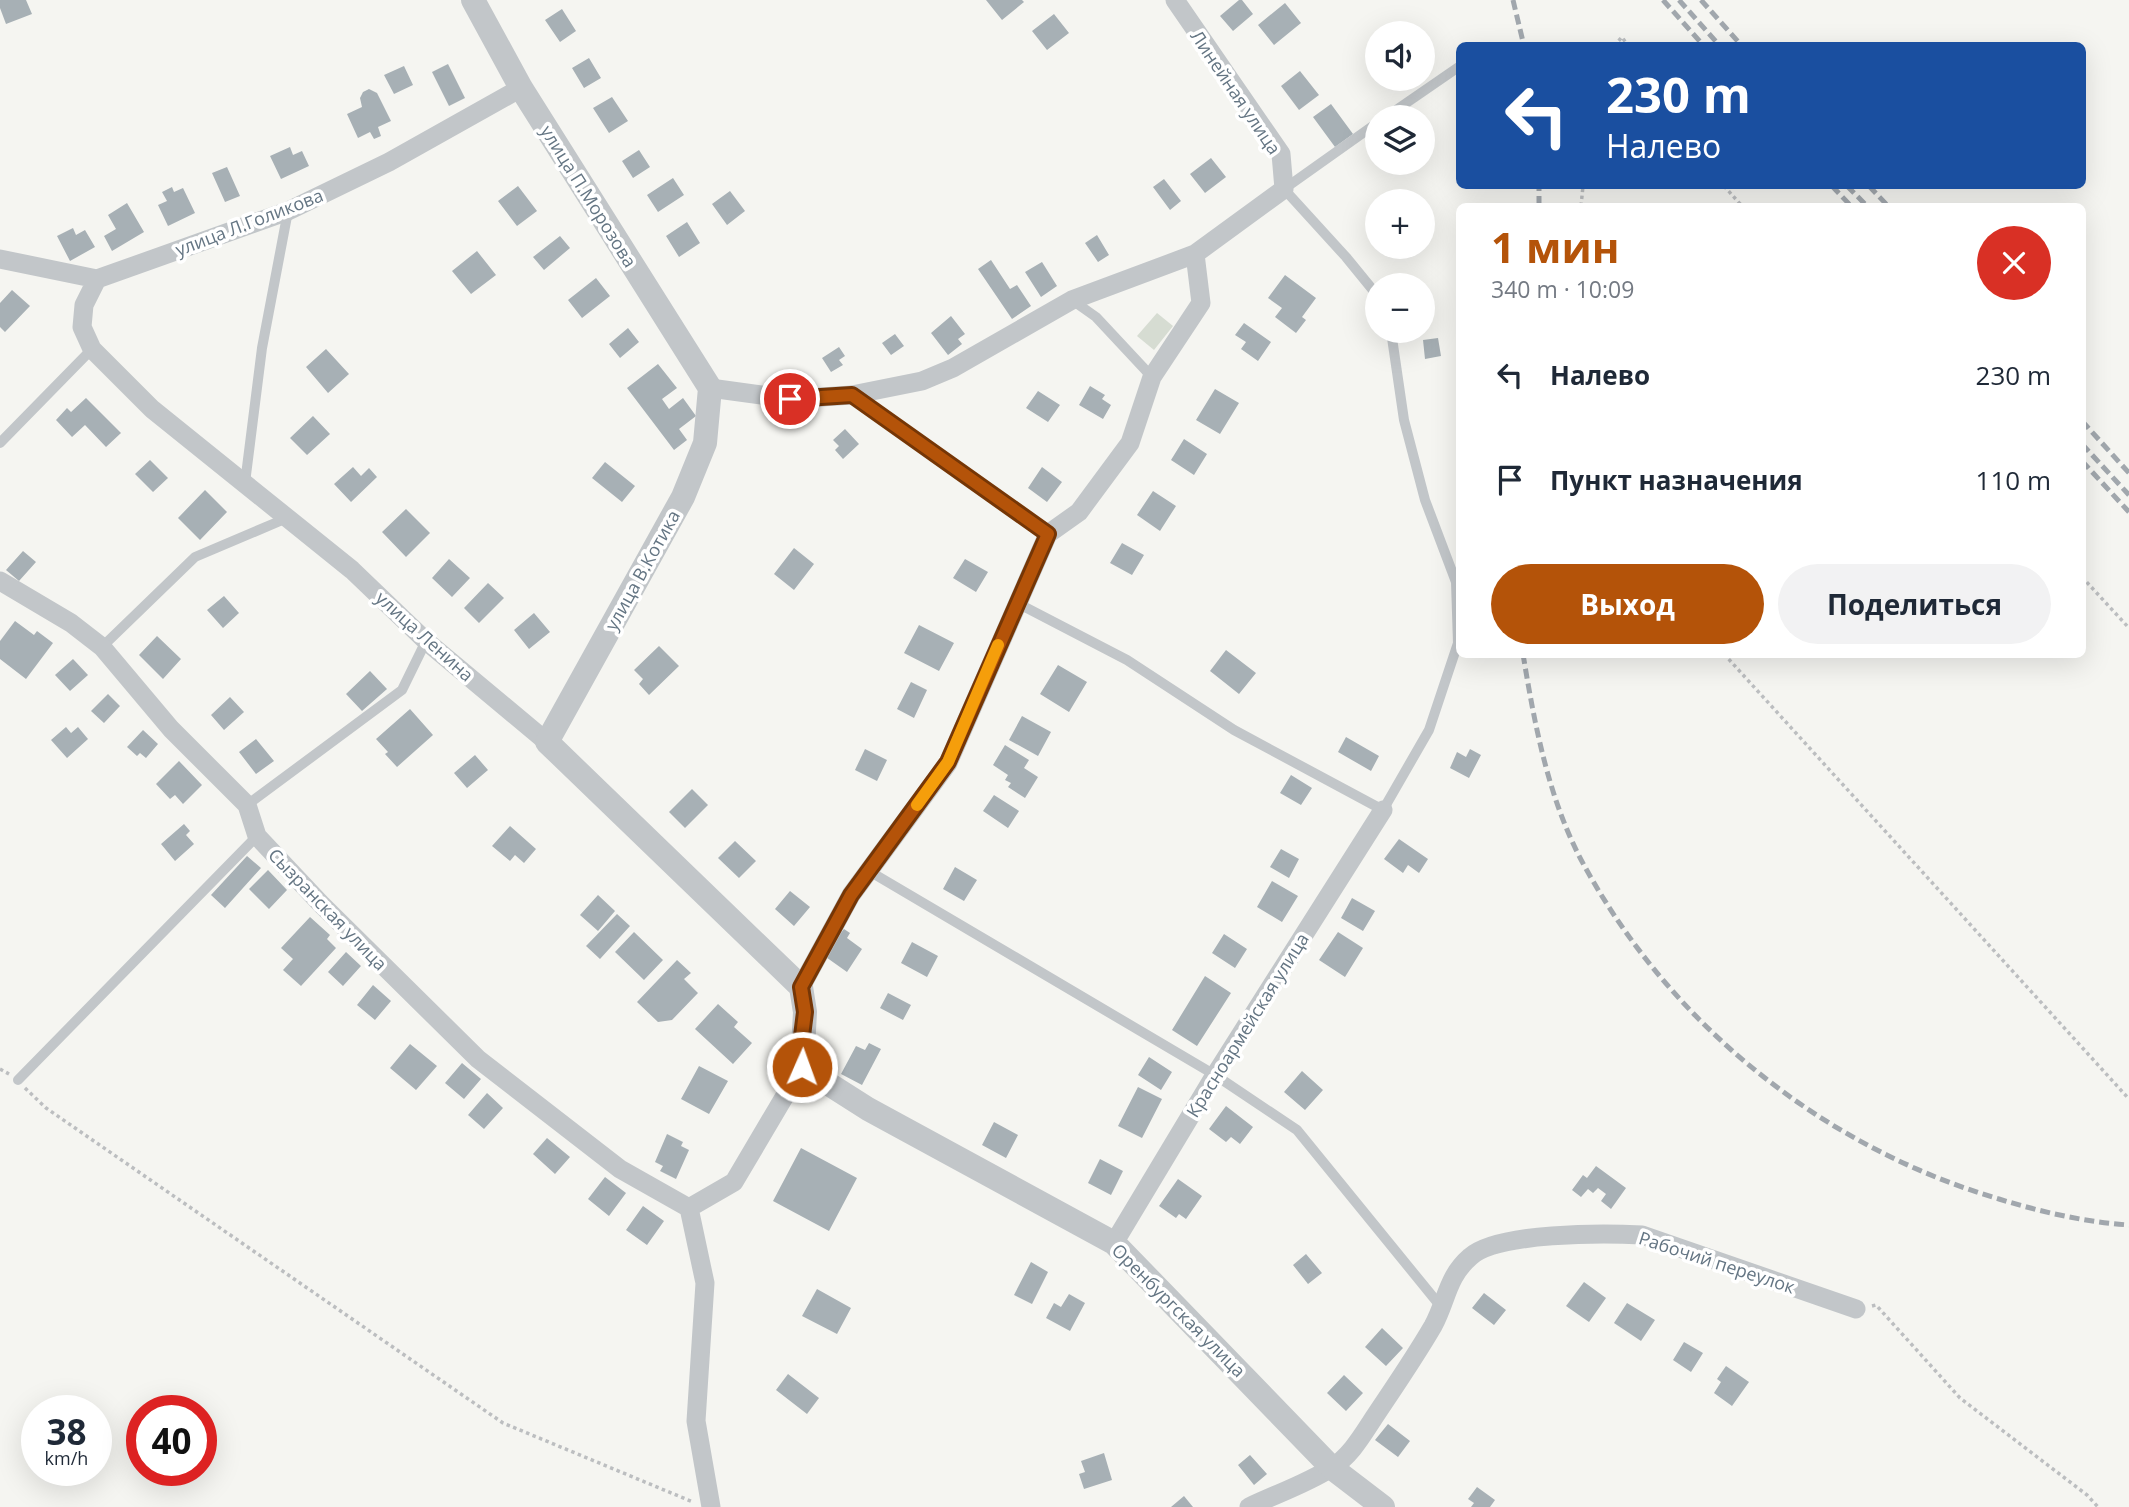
<!DOCTYPE html>
<html lang="ru">
<head>
<meta charset="utf-8">
<style>
  body { margin:0; font-family:"Open Sans",sans-serif; background:#f2f2f3; color:#1f2937; height:100vh; display:flex; flex-direction:column; font-size:26px; white-space:nowrap }
  * { box-sizing:border-box; margin:0 }
  p { font-size:23px; color:#747a83 }
  .icon { flex:none; width:38px; height:38px; fill:none; stroke:currentColor; stroke-width:2; stroke-linecap:round; stroke-linejoin:round }
  .map { position:relative; flex:1; overflow:hidden }
  .side { position:absolute; left:1456px; top:203px; width:630px; height:455px; display:flex; flex-direction:column; background:#fff; border-radius:10px; box-shadow:0 7px 28px #0002 }
  .side>* { flex:none }
  .top-card { position:absolute; left:1456px; top:42px; width:630px; height:147px; border-radius:10px; box-shadow:0 7px 28px #0002; background:#1a4fa0; color:#fff; overflow:hidden }
  .tools { position:absolute; left:1365px; top:21px; display:grid; gap:14px }
  .tools a { display:grid; place-items:center; width:70px; height:70px; border-radius:50%; background:#fff; box-shadow:0 7px 28px #0002; font-size:35px }
  .speed { position:absolute; left:21px; top:1395px; display:flex; gap:14px; font-size:35px; font-weight:700; text-align:center }
  .speed>* { display:grid; place-content:center; width:91px; height:91px; border-radius:50%; background:#fff; box-shadow:0 7px 28px #0002; line-height:1 }
  .speed small { font-size:18px; font-weight:400 }
  .speed .limit { border:10px solid #d22; background:#fff; color:#111 }
  .pin { position:absolute; display:grid; place-items:center; width:60px; height:60px; color:#fff; margin:-30px; border:4px solid #fff; border-radius:50%; box-shadow:0 2px 7px #0007 }
  .me { position:absolute; width:77px; margin:-38px; rotate:2deg; stroke-linejoin:round; filter:drop-shadow(0 0 5px #0008) }
  .turn { display:flex; align-items:center; gap:24px; height:147px; padding:0 35px; font-size:32px }
  .turn .icon { width:91px; height:91px; stroke-width:2.5 }
  .turn b { display:block; font-size:49px; line-height:60px }
  .round { display:grid; place-items:center; flex:none; width:74px; height:74px; border-radius:37px; background:#f2f2f3 }
  .head { display:flex; align-items:center; justify-content:space-between; height:119px; padding:0 35px }
  h1 { font-size:42px; font-weight:700; line-height:52px; color:#b45309 }
  .action { display:flex; gap:14px; margin-top:auto; padding:14px 35px }
  .action a { flex:1; height:80px; border-radius:42px; background:#b45309; color:#fff; font-size:28px; font-weight:700; line-height:80px; text-align:center }
  .action a+a { background:#f2f2f3; color:#1f2937 }
  ul { padding:0; list-style:none }
  li { display:flex; align-items:center; gap:21px; height:105px; padding:0 35px }
  li div { flex:1 }
  li b { display:block; font-size:26px }
  li em { font-style:normal }
  .map>svg:first-child { display:block }
  .green { fill:#d6dcd2 }
  .building { fill:#a7b0b5 }
  .lines { fill:none; stroke-linecap:round; stroke-linejoin:round }
  .path { stroke:#bcbec0; stroke-width:3.5; stroke-dasharray:3.5 3.5; stroke-linecap:butt }
  .service { stroke:#c2c6c9; stroke-width:10 }
  .minor { stroke:#c2c6c9; stroke-width:19 }
  .tertiary { stroke:#c2c6c9; stroke-width:24 }
  .rail { stroke:#a1a7ad; stroke-width:5; stroke-dasharray:10 5; stroke-linecap:butt }
  .route-casing { stroke:#753606; stroke-width:18 }
  .route { stroke:#b45309; stroke-width:12 }
  .slow { stroke:#f59e0b; stroke-width:12 }
  .labels { text-anchor:middle; dominant-baseline:central; stroke-width:7; stroke-linejoin:round; paint-order:stroke }
  .street-label { font-size:18px; fill:#647583; stroke:#fff }
</style>
</head>
<body>
<div class="map">
<svg width="2129" height="1507" viewBox="0 0 2129 1507">
  <rect width="100%" height="100%" fill="#f5f5f1"/>
  <!-- green -->
  <path class="green" d="M1157,313L1173,326L1154,350L1137,336Z"/>
  <!-- building -->
  <path class="building" d="M0,0H26L32,14L6,24L0,8Z
    M986,0H1022L1024,2L1002,20Z
    M1239,0H1242L1253,14L1233,31L1220,16Z
    M1285,3L1301,23L1274,45L1258,25Z
    M562,9L576,31L560,42L545,20Z
    M1054,14L1069,33L1047,50L1032,31Z
    M589,58L601,78L584,88L572,68Z
    M448,64L465,98L449,106L432,72Z
    M404,66L413,85L394,94L384,75Z
    M1300,71L1319,95L1299,110L1281,86Z
    M369,89L377,93L391,121L378,127L381,136L374,139L370,132L358,138L347,114L362,107L360,98L363,92Z
    M612,97L628,121L609,133L593,108Z
    M1331,104L1353,134L1335,147L1313,117Z
    M290,147L293,155L302,151L309,166L281,179L270,156Z
    M639,150L650,167L633,178L622,161Z
    M1211,158L1226,177L1205,193L1190,174Z
    M227,167L240,196L225,202L212,173Z
    M673,178L684,195L658,212L647,195Z
    M1164,179L1181,201L1170,210L1153,187Z
    M518,186L537,211L517,226L498,201Z
    M172,187L174,192L183,188L195,213L168,226L158,205L167,201L162,192Z
    M730,191L745,211L727,225L712,204Z
    M127,203L144,232L112,251L104,236L116,229L108,215Z
    M687,222L700,243L679,257L666,236Z
    M73,228L76,235L85,230L95,247L70,261L57,236Z
    M1097,235L1109,255L1098,262L1085,243Z
    M560,236L570,248L544,270L533,257Z
    M477,251L496,275L471,294L452,271Z
    M991,260L1010,289L1017,285L1031,306L1012,319L978,269Z
    M1042,262L1057,286L1041,297L1025,272Z
    M1285,275L1316,298L1302,317L1306,320L1296,333L1275,317L1282,308L1268,298Z
    M596,278L610,296L582,318L568,300Z
    M12,290L30,306L5,332L0,327V303Z
    M951,316L965,334L958,339L962,344L948,355L931,333Z
    M1244,323L1271,342L1258,361L1241,349L1246,342L1235,335Z
    M628,328L639,342L620,358L609,344Z
    M895,334L904,346L891,355L882,343Z
    M1438,338L1441,356L1425,359L1423,340Z
    M839,347L845,356L839,360L843,365L831,372L822,358Z
    M326,349L349,374L328,393L306,367Z
    M658,364L677,388L662,399L669,409L683,398L696,416L679,429L687,440L674,450L627,388Z
    M1090,386L1105,395L1102,399L1111,405L1103,419L1079,405Z
    M1215,389L1239,403L1220,434L1196,420Z
    M1038,391L1060,405L1048,422L1026,408Z
    M86,398L121,433L106,447L85,425L72,437L56,420L67,408L71,412Z
    M313,416L330,434L307,455L290,438Z
    M845,429L859,444L843,459L835,450L839,446L833,440Z
    M1184,439L1207,454L1194,475L1171,460Z
    M150,460L168,478L153,492L135,474Z
    M605,462L635,486L622,502L592,478Z
    M353,467L361,476L369,468L377,477L351,502L334,484Z
    M1042,467L1062,482L1047,502L1028,488Z
    M205,490L227,512L200,540L178,518Z
    M1153,491L1176,506L1160,531L1137,515Z
    M406,509L430,533L406,557L382,532Z
    M1122,543L1144,555L1132,575L1110,563Z
    M794,548L814,564L794,590L774,574Z
    M23,551L36,562L19,581L6,570Z
    M449,559L470,578L452,597L432,578Z
    M965,559L988,572L976,592L953,578Z
    M488,583L504,598L479,623L464,608Z
    M224,596L239,613L223,628L207,610Z
    M534,613L550,632L529,649L514,630Z
    M15,621L34,635L37,631L53,643L26,679L0,659V641Z
    M919,625L954,643L939,671L904,653Z
    M157,636L181,659L163,679L139,655Z
    M659,646L679,666L649,695L639,684L643,679L634,670Z
    M1226,650L1256,673L1239,694L1210,671Z
    M73,659L88,675L70,691L55,675Z
    M1058,665L1087,682L1069,712L1040,694Z
    M370,671L387,689L362,711L346,694Z
    M911,682L927,690L914,718L897,709Z
    M108,694L120,706L104,723L91,711Z
    M230,697L244,712L224,730L211,715Z
    M410,709L433,735L397,767L385,754L388,752L376,739Z
    M1022,716L1051,732L1038,756L1009,740Z
    M66,727L71,733L78,727L88,739L67,758L51,740Z
    M143,730L158,744L146,758L140,753L137,756L127,747Z
    M1346,737L1379,756L1371,771L1338,752Z
    M256,739L274,761L256,774L239,752Z
    M1005,745L1029,760L1024,768L1038,777L1025,798L1008,787L1011,783L1005,780L1008,775L993,765Z
    M865,749L887,760L877,781L855,770Z
    M1470,749L1481,755L1469,778L1450,768L1457,752L1466,757Z
    M475,755L488,770L467,788L454,773Z
    M179,761L202,785L183,804L175,795L170,799L156,784Z
    M1291,775L1312,788L1301,805L1280,793Z
    M692,789L708,805L685,828L669,812Z
    M994,795L1019,811L1008,828L983,811Z
    M184,824L190,831L186,835L194,844L175,861L161,844Z
    M510,826L536,849L524,863L515,855L510,861L492,846Z
    M1399,839L1428,859L1419,873L1408,865L1403,873L1384,859Z
    M735,841L756,861L739,878L718,858Z
    M1281,849L1299,859L1289,878L1270,867Z
    M247,856L261,868L225,908L211,895Z
    M955,867L977,880L964,901L943,889Z
    M268,870L287,890L269,909L249,889Z
    M1272,881L1298,896L1282,922L1257,907Z
    M790,891L810,907L794,926L775,909Z
    M598,895L615,911L598,931L580,915Z
    M1352,898L1375,911L1363,931L1341,918Z
    M617,914L630,926L600,959L586,946Z
    M310,917L330,935L327,939L336,948L301,986L283,970L293,959L281,948Z
    M844,929L850,933L847,938L862,949L847,972L823,955Z
    M634,932L663,960L644,980L615,952Z
    M1338,932L1363,948L1345,977L1319,960Z
    M1224,934L1247,949L1235,968L1212,953Z
    M912,942L938,956L927,977L901,963Z
    M346,952L361,966L343,986L328,972Z
    M677,960L691,973L684,979L698,993L672,1020L658,1022L637,1002Z
    M1205,976L1231,993L1197,1046L1172,1030Z
    M373,985L391,1001L375,1020L357,1005Z
    M888,993L911,1005L903,1020L880,1008Z
    M718,1004L738,1022L734,1027L752,1043L733,1064L695,1029Z
    M869,1043L881,1049L862,1085L841,1074L856,1046L865,1050Z
    M410,1044L437,1066L416,1090L390,1068Z
    M1149,1057L1172,1072L1161,1090L1138,1075Z
    M462,1063L481,1079L464,1099L445,1083Z
    M699,1066L728,1081L709,1114L681,1099Z
    M1302,1071L1323,1090L1305,1110L1284,1092Z
    M1138,1087L1162,1099L1142,1138L1118,1126Z
    M487,1093L503,1108L484,1129L468,1115Z
    M1226,1106L1253,1127L1240,1144L1231,1137L1226,1142L1209,1129Z
    M994,1122L1018,1135L1006,1158L982,1145Z
    M667,1134L683,1142L681,1146L689,1150L676,1179L660,1171L663,1166L655,1162Z
    M547,1138L570,1157L555,1174L533,1154Z
    M801,1148L857,1178L829,1231L773,1201Z
    M1100,1159L1123,1171L1111,1195L1088,1183Z
    M1596,1166L1626,1188L1611,1209L1601,1201L1606,1194L1598,1188L1593,1193L1588,1189L1581,1197L1572,1190L1583,1175L1587,1178Z
    M605,1177L626,1193L609,1216L588,1199Z
    M1178,1179L1202,1196L1186,1219L1179,1214L1176,1218L1159,1206Z
    M643,1206L664,1221L647,1245L626,1230Z
    M1306,1254L1322,1273L1308,1284L1293,1265Z
    M1031,1262L1048,1272L1032,1304L1014,1295Z
    M1584,1282L1606,1298L1589,1322L1566,1306Z
    M817,1289L851,1308L837,1334L802,1316Z
    M1484,1293L1506,1310L1494,1325L1472,1308Z
    M1069,1294L1085,1303L1070,1331L1046,1318L1054,1303L1061,1307Z
    M1627,1303L1655,1320L1641,1341L1614,1323Z
    M1382,1328L1403,1348L1386,1366L1365,1347Z
    M1684,1342L1703,1353L1691,1372L1673,1360Z
    M1726,1366L1749,1382L1732,1406L1714,1393L1721,1382L1717,1379Z
    M788,1374L819,1398L807,1414L776,1390Z
    M1344,1375L1363,1393L1346,1411L1327,1393Z
    M1388,1424L1410,1441L1398,1457L1375,1440Z
    M1104,1453L1112,1480L1084,1489L1079,1474L1085,1472L1081,1461Z
    M1250,1455L1267,1474L1254,1485L1238,1465Z
    M1477,1487L1495,1500L1490,1507H1471L1474,1503L1468,1499Z
    M1184,1496L1193,1507H1171Z"/>
  <g class="lines">
    <!-- path -->
    <path class="path" d="M1614,46L1622,37L1628,46
      M1724,186L1742,206
      M1581,206L1583,186
      M2082,577L2129,628
      M1724,654L2129,1099
      M0,1069L9,1074
      M25,1088L46,1108L503,1423L693,1502
      M1872,1306L1876,1305L1960,1398L2087,1495L2098,1507"/>
    <!-- service -->
    <path class="service" d="M1386,117L1460,66
      M1377,123L1284,189L1346,257L1377,295
      M1072,300L1096,317L1152,377
      M855,397L1048,534
      M0,443L92,349
      M245,483L262,348L288,211
      M1017,603L1127,660L1234,730L1383,810L1429,730L1458,643L1456,582L1425,500L1404,420L1391,331
      M102,647L195,557L287,518
      M247,805L402,690L426,641
      M869,871L1215,1075L1297,1130L1442,1308
      M18,1080L257,836"/>
    <!-- minor -->
    <path class="minor" d="M0,259L97,279L288,211L389,162L521,88
      M97,279L84,305L82,327L92,349L152,409L352,570L426,641L547,742
      M710,388L791,399L852,395L922,381L953,368L1072,300L1195,254
      M0,581L71,623L102,647L171,729L247,805L257,836L321,904L478,1059L620,1169L689,1208
      M801,987L851,895L948,763L1048,534L1079,512L1130,443L1152,377L1201,303L1195,254L1284,189L1281,154L1175,0
      M1114,1243L1215,1075L1383,810
      M711,1507L696,1421L705,1283L689,1208L734,1182L802,1067
      M1249,1507C1276,1494 1306,1484 1331,1468C1351,1456 1363,1434 1375,1416C1395,1386 1415,1357 1433,1326C1447,1300 1447,1277 1470,1257C1497,1232 1605,1233 1642,1235L1856,1309"/>
    <!-- tertiary -->
    <path class="tertiary" d="M473,0L521,88L710,388L705,443L683,497L547,742L801,987L805,1012L802,1067L868,1109L1114,1243L1332,1468L1383,1507"/>
    <!-- rail -->
    <path class="rail" d="M1513,0L1524,46
      M1663,0L1704,46
      M1679,0L1720,46
      M1701,0L1742,46
      M1832,186L1851,206
      M1847,186L1867,206
      M1869,186L1888,206
      M1539,206V186
      M2082,421L2129,473
      M2082,444L2129,495
      M2082,461L2129,512
      M1523,654C1535,727 1549,802 1585,867C1673,1027 1825,1148 1999,1199C2041,1212 2085,1222 2129,1225"/>
  </g>
  <g class="lines">
    <defs>
      <path id="route" d="M790,399L852,395L1048,534L948,762L851,895L801,987L805,1012L801,1044L802,1067"/>
    </defs>
    <!-- route casing -->
    <use href="#route" class="route-casing"/>
    <!-- route -->
    <use href="#route" class="route"/>
    <!-- slow -->
    <path class="slow" d="M917,805L948,762L998,645"/>
  </g>
  <g class="labels">
    <!-- street labels -->
    <g class="street-label">
      <text transform="translate(1236 92) rotate(56)">Линейная улица</text>
      <text transform="translate(589 196) rotate(58)">улица П.Морозова</text>
      <text transform="translate(249 222) rotate(-21)">улица Л.Голикова</text>
      <text transform="translate(642 570) rotate(-61)">улица В.Котика</text>
      <text transform="translate(425 636) rotate(42)">улица Ленина</text>
      <text transform="translate(328 909) rotate(46)">Сызранская улица</text>
      <text transform="translate(1247 1025) rotate(-58)">Красноармейская улица</text>
      <text transform="translate(1717 1262) rotate(18)">Рабочий переулок</text>
      <text transform="translate(1179 1310) rotate(45)">Оренбургская улица</text>
    </g>
  </g>
</svg>
<div class="tools">
<a><svg class="icon" aria-label="sound" viewBox="0 0 24 24"><path d="M4 9h4l5-4v14l-5-4H4zM17 9q2 3 0 6"/></svg></a>
<a><svg class="icon" aria-label="layers" viewBox="0 0 24 24"><path d="M12 4l9 5-9 5-9-5zM3 14l9 5 9-5"/></svg></a>
<a>+</a>
<a>−</a>
</div>
<div class="speed"><div>38<small>km/h</small></div><div class="limit">40</div></div>
<div class="pin" style="left:790px;top:399px;background:#d93025"><svg class="icon" aria-label="arrive" viewBox="0 0 24 24"><path d="M6 21V4h12l-3 4 3 4H6"/></svg></div>
<svg class="me" style="left:802px;top:1067px" viewBox="-20 -20 40 40"><circle r="17" fill="#b45309" stroke="#fff" stroke-width="3"/><path d="M0-11L8 9 0 5-8 9z" fill="#fff"/></svg>
<div class="top-card">
<div class="turn"><svg class="icon" aria-label="left" viewBox="0 0 24 24"><path d="M17 20v-9H6M10 6l-5 5 5 5"/></svg><div><b>230 m</b>Налево</div></div>
</div>
<section class="side">
<div class="head"><div><h1>1 мин</h1><p>340 m · 10:09</p></div><a class="round" style="background:#d93025;color:#fff"><svg class="icon" aria-label="close" viewBox="0 0 24 24"><path d="M6 6l12 12M18 6L6 18"/></svg></a></div>
<ul>
<li><svg class="icon" aria-label="left" viewBox="0 0 24 24"><path d="M17 20v-9H6M10 6l-5 5 5 5"/></svg><div><b>Налево</b></div><em>230 m</em></li>
<li><svg class="icon" aria-label="arrive" viewBox="0 0 24 24"><path d="M6 21V4h12l-3 4 3 4H6"/></svg><div><b>Пункт назначения</b></div><em>110 m</em></li>
</ul>
<div class="action"><a>Выход</a><a>Поделиться</a></div>
</section>
</div>
</body>
</html>
